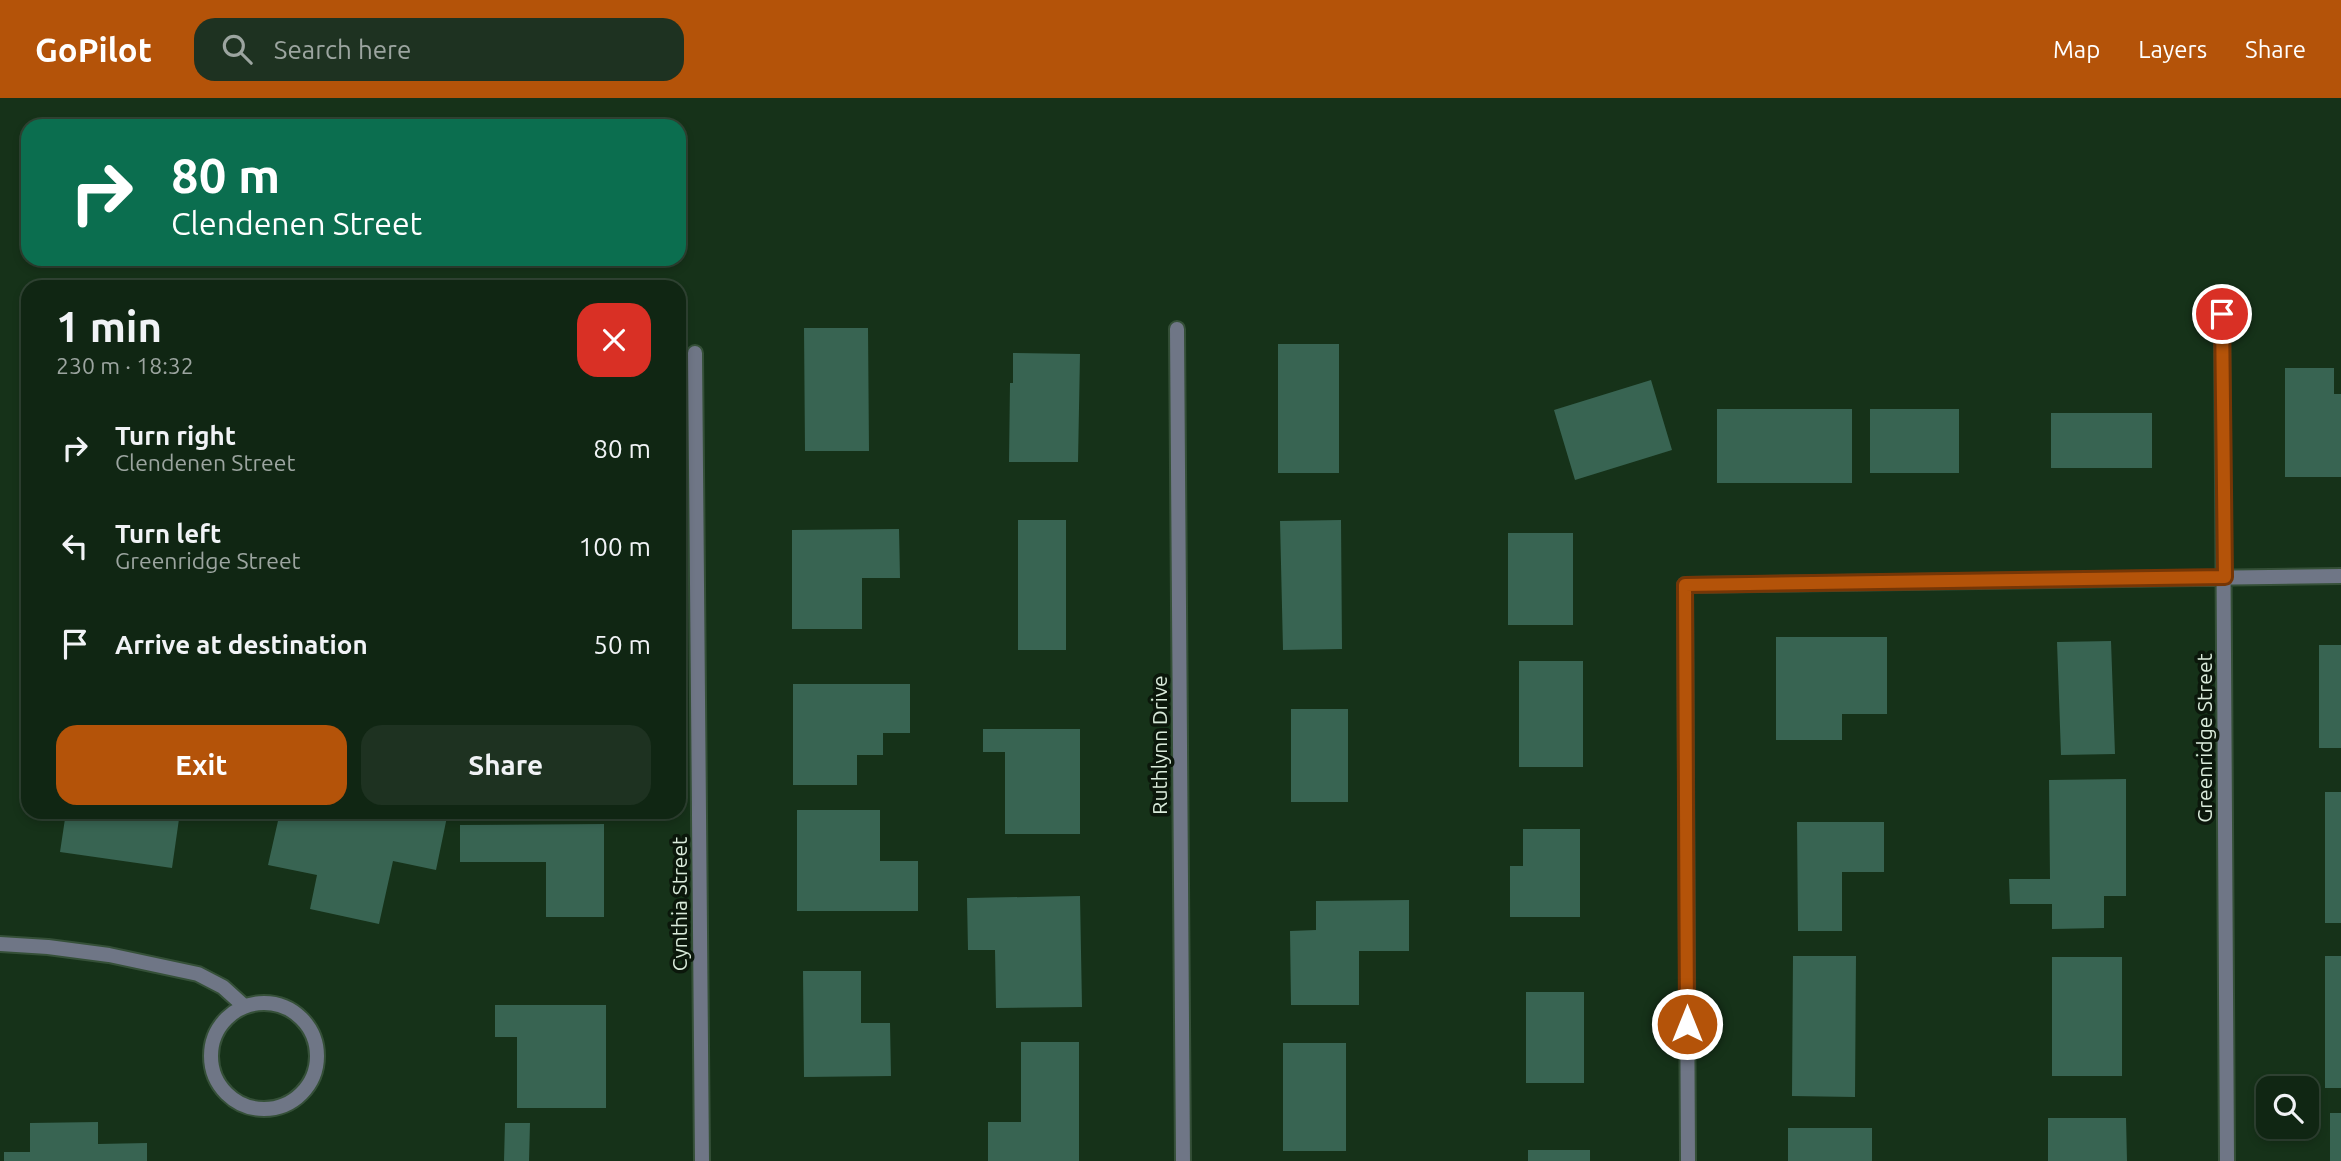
<!DOCTYPE html>
<html lang="en">
<head>
<meta charset="utf-8">
<style>
  body { margin:0; font-family:Ubuntu,sans-serif; background:#1e3221; color:#f1f3f6; height:100vh; display:flex; flex-direction:column; font-size:26px; white-space:nowrap }
  * { box-sizing:border-box; margin:0 }
  p { font-size:23px; color:#9ca5a0 }
  .icon { flex:none; width:38px; height:38px; fill:none; stroke:currentColor; stroke-width:2; stroke-linecap:round; stroke-linejoin:round }
  .map { position:relative; flex:1; overflow:hidden }
  .details { position:absolute; left:21px; top:182px; width:665px; height:539px; display:flex; flex-direction:column; background:#102613; border-radius:21px; box-shadow:0 4px 10px #0003,0 0 0 2px #304333 }
  .details>* { flex:none }
  .guide { position:absolute; left:21px; top:21px; width:665px; height:147px; border-radius:21px; box-shadow:0 4px 10px #0003,0 0 0 2px #304333; background:#0b6e4f; color:#fff; overflow:hidden }
  .controls { position:absolute; left:2256px; top:978px; display:grid; gap:14px }
  .controls a { display:grid; place-items:center; width:63px; height:63px; border-radius:14px; background:#102613; box-shadow:0 4px 10px #0003,0 0 0 2px #304333; font-size:35px }
  .pin { position:absolute; display:grid; place-items:center; width:60px; height:60px; color:#fff; margin:-30px; border:4px solid #fff; border-radius:50%; box-shadow:0 2px 7px #0007 }
  .me { position:absolute; width:77px; margin:-38px; rotate:0deg; stroke-linejoin:round; filter:drop-shadow(0 0 5px #0008) }
  .turn { display:flex; align-items:center; gap:24px; height:147px; padding:0 35px; font-size:32px }
  .turn .icon { width:91px; height:91px; stroke-width:2.5 }
  .turn b { display:block; font-size:49px; line-height:60px }
  .round { display:grid; place-items:center; flex:none; width:74px; height:74px; border-radius:21px; background:#1e3221 }
  .headline { display:flex; align-items:center; justify-content:space-between; height:119px; padding:0 35px }
  h1 { font-size:42px; font-weight:700; line-height:52px }
  .button { display:flex; gap:14px; margin-top:auto; padding:14px 35px }
  .button a { flex:1; height:80px; border-radius:21px; background:#b45309; color:#fff; font-size:28px; font-weight:700; line-height:80px; text-align:center }
  .button a+a { background:#1e3221; color:#f1f3f6 }
  ul { padding:0; list-style:none }
  li { display:flex; align-items:center; gap:21px; height:98px; padding:0 35px }
  li div { flex:1 }
  li b { display:block; font-size:26px }
  li em { font-style:normal }
  header { display:flex; align-items:center; gap:42px; box-sizing:border-box; height:98px; padding:0 35px; background:#b45309; color:#fff }
  header strong { font-size:33px }
  nav { display:flex; gap:38px; margin-inline-start:auto; font-size:24px }
  .search { width:490px; height:63px; background:#1e3221; display:flex; align-items:center; gap:18px; box-sizing:border-box; padding:0 24px; border-radius:21px; color:#9ca5a0; font-size:26px }
  .map>svg:first-child { display:block }
  .building { fill:#386452 }
  .lines { fill:none; stroke-linecap:round; stroke-linejoin:round }
  .street-casing { stroke:#355038; stroke-width:18 }
  .street { stroke:#6f7686; stroke-width:14 }
  .route-casing { stroke:#753606; stroke-width:18 }
  .route { stroke:#b45309; stroke-width:12 }
  .labels { text-anchor:middle; dominant-baseline:central; stroke-width:7; stroke-linejoin:round; paint-order:stroke }
  .street-label { font-size:21px; fill:#daebdb; stroke:#0b170b }
</style>
</head>
<body>
<header>
<strong>GoPilot</strong>
<div class="search"><svg class="icon" aria-label="search" viewBox="0 0 24 24"><circle cx="10" cy="10" r="6"/><path d="M15 15l6 6"/></svg>Search here</div>
<nav><a>Map</a><a>Layers</a><a>Share</a></nav>
</header>
<div class="map">
<svg width="2341" height="1063" viewBox="0 0 2341 1063">
  <rect width="100%" height="100%" fill="#163219"/>
  <!-- building -->
  <path class="building" d="M804,230H868L869,353H805Z
    M1278,246H1339V375H1278Z
    M1013,255L1080,256L1078,364H1009L1010,285H1013Z
    M2285,270H2334V296H2341V379H2285Z
    M1651,282L1672,352L1575,382L1554,312Z
    M1717,311H1852V385H1717Z
    M1870,311H1959V375H1870Z
    M2051,315H2152V370H2051Z
    M1018,422H1066V552H1018Z
    M1341,422L1342,551L1283,552L1280,423Z
    M899,431L900,480H862V531H792V432Z
    M1508,435H1573V527H1508Z
    M1776,539H1887V616H1842V642H1776Z
    M2111,543L2115,656L2061,657L2057,544Z
    M2319,547H2341V650H2319Z
    M1519,563H1583V669H1519Z
    M793,586H910V635H883V657H857V687H793Z
    M1291,611H1348V704H1291Z
    M983,631H1080V736H1005V654H983Z
    M2126,681V798H2104V830L2052,831V806H2010L2009,781H2050L2049,682Z
    M2325,694H2341V825H2325Z
    M797,712H880V763H918V813H797Z
    M66,714H180L172,770L60,754Z
    M280,714H448L436,772L393,763L379,826L310,811L317,777L268,767Z
    M1797,724H1884V774H1842V833H1798Z
    M604,726V819H546V764H460V727Z
    M1523,731H1580V819H1510V768H1523Z
    M1080,798L1082,909L996,910L995,852H968L967,800Z
    M1409,802V853H1359V907H1291L1290,833L1316,832V803Z
    M1793,858H1856L1855,999L1792,998Z
    M2325,858H2341V990H2325Z
    M2052,859H2122V978H2052Z
    M803,873H861V925H890L891,978L804,979Z
    M1526,894H1584V985H1526Z
    M495,907H606V1010H517V939H495Z
    M1021,944H1079V1063H988V1024H1021Z
    M1283,945H1346V1053H1283Z
    M2330,1015H2341V1063H2330Z
    M2048,1020H2126L2127,1063H2048Z
    M98,1024V1046L147,1045V1063H4V1054H30V1025Z
    M505,1025H530L529,1063H504Z
    M1788,1030H1872V1063H1788Z
    M1528,1052H1590V1063H1528Z"/>
  <g class="lines">
    <defs>
      <path id="street" d="M2222,216L2227,1063
        M1177,231L1183,1063
        M695,255L702,1063
        M0,846L48,849L109,857L198,876L223,889L244,908
        M211 958a53 53 0 1 1 106 0a53 53 0 1 1-106 0Z
        M1688,1063L1685,487L2341,478"/>
    </defs>
    <!-- street casing -->
    <use href="#street" class="street-casing"/>
    <!-- street -->
    <use href="#street" class="street"/>
  </g>
  <g class="lines">
    <defs>
      <path id="route" d="M1687,926L1685,487L2225,479L2222,216"/>
    </defs>
    <!-- route casing -->
    <use href="#route" class="route-casing"/>
    <!-- route -->
    <use href="#route" class="route"/>
  </g>
  <g class="labels">
    <!-- street labels -->
    <g class="street-label">
      <text transform="translate(2204 640) rotate(-90)">Greenridge Street</text>
      <text transform="translate(1159 647) rotate(-90)">Ruthlynn Drive</text>
      <text transform="translate(679 806) rotate(-90)">Cynthia Street</text>
    </g>
  </g>
</svg>
<div class="controls">
<a><svg class="icon" aria-label="search" viewBox="0 0 24 24"><circle cx="10" cy="10" r="6"/><path d="M15 15l6 6"/></svg></a>
</div>
<div class="pin" style="left:2222px;top:216px;background:#d93025"><svg class="icon" aria-label="arrive" viewBox="0 0 24 24"><path d="M6 21V4h12l-3 4 3 4H6"/></svg></div>
<svg class="me" style="left:1687px;top:926px" viewBox="-20 -20 40 40"><circle r="17" fill="#b45309" stroke="#fff" stroke-width="3"/><path d="M0-11L8 9 0 5-8 9z" fill="#fff"/></svg>
<div class="guide">
<div class="turn"><svg class="icon" aria-label="right" viewBox="0 0 24 24"><path d="M7 20v-9h11M14 6l5 5-5 5"/></svg><div><b>80 m</b>Clendenen Street</div></div>
</div>
<section class="details">
<div class="headline"><div><h1>1 min</h1><p>230 m · 18:32</p></div><a class="round" style="background:#d93025;color:#fff"><svg class="icon" aria-label="close" viewBox="0 0 24 24"><path d="M6 6l12 12M18 6L6 18"/></svg></a></div>
<ul>
<li><svg class="icon" aria-label="right" viewBox="0 0 24 24"><path d="M7 20v-9h11M14 6l5 5-5 5"/></svg><div><b>Turn right</b><p>Clendenen Street</p></div><em>80 m</em></li>
<li><svg class="icon" aria-label="left" viewBox="0 0 24 24"><path d="M17 20v-9H6M10 6l-5 5 5 5"/></svg><div><b>Turn left</b><p>Greenridge Street</p></div><em>100 m</em></li>
<li><svg class="icon" aria-label="arrive" viewBox="0 0 24 24"><path d="M6 21V4h12l-3 4 3 4H6"/></svg><div><b>Arrive at destination</b></div><em>50 m</em></li>
</ul>
<div class="button"><a>Exit</a><a>Share</a></div>
</section>
</div>
</body>
</html>
